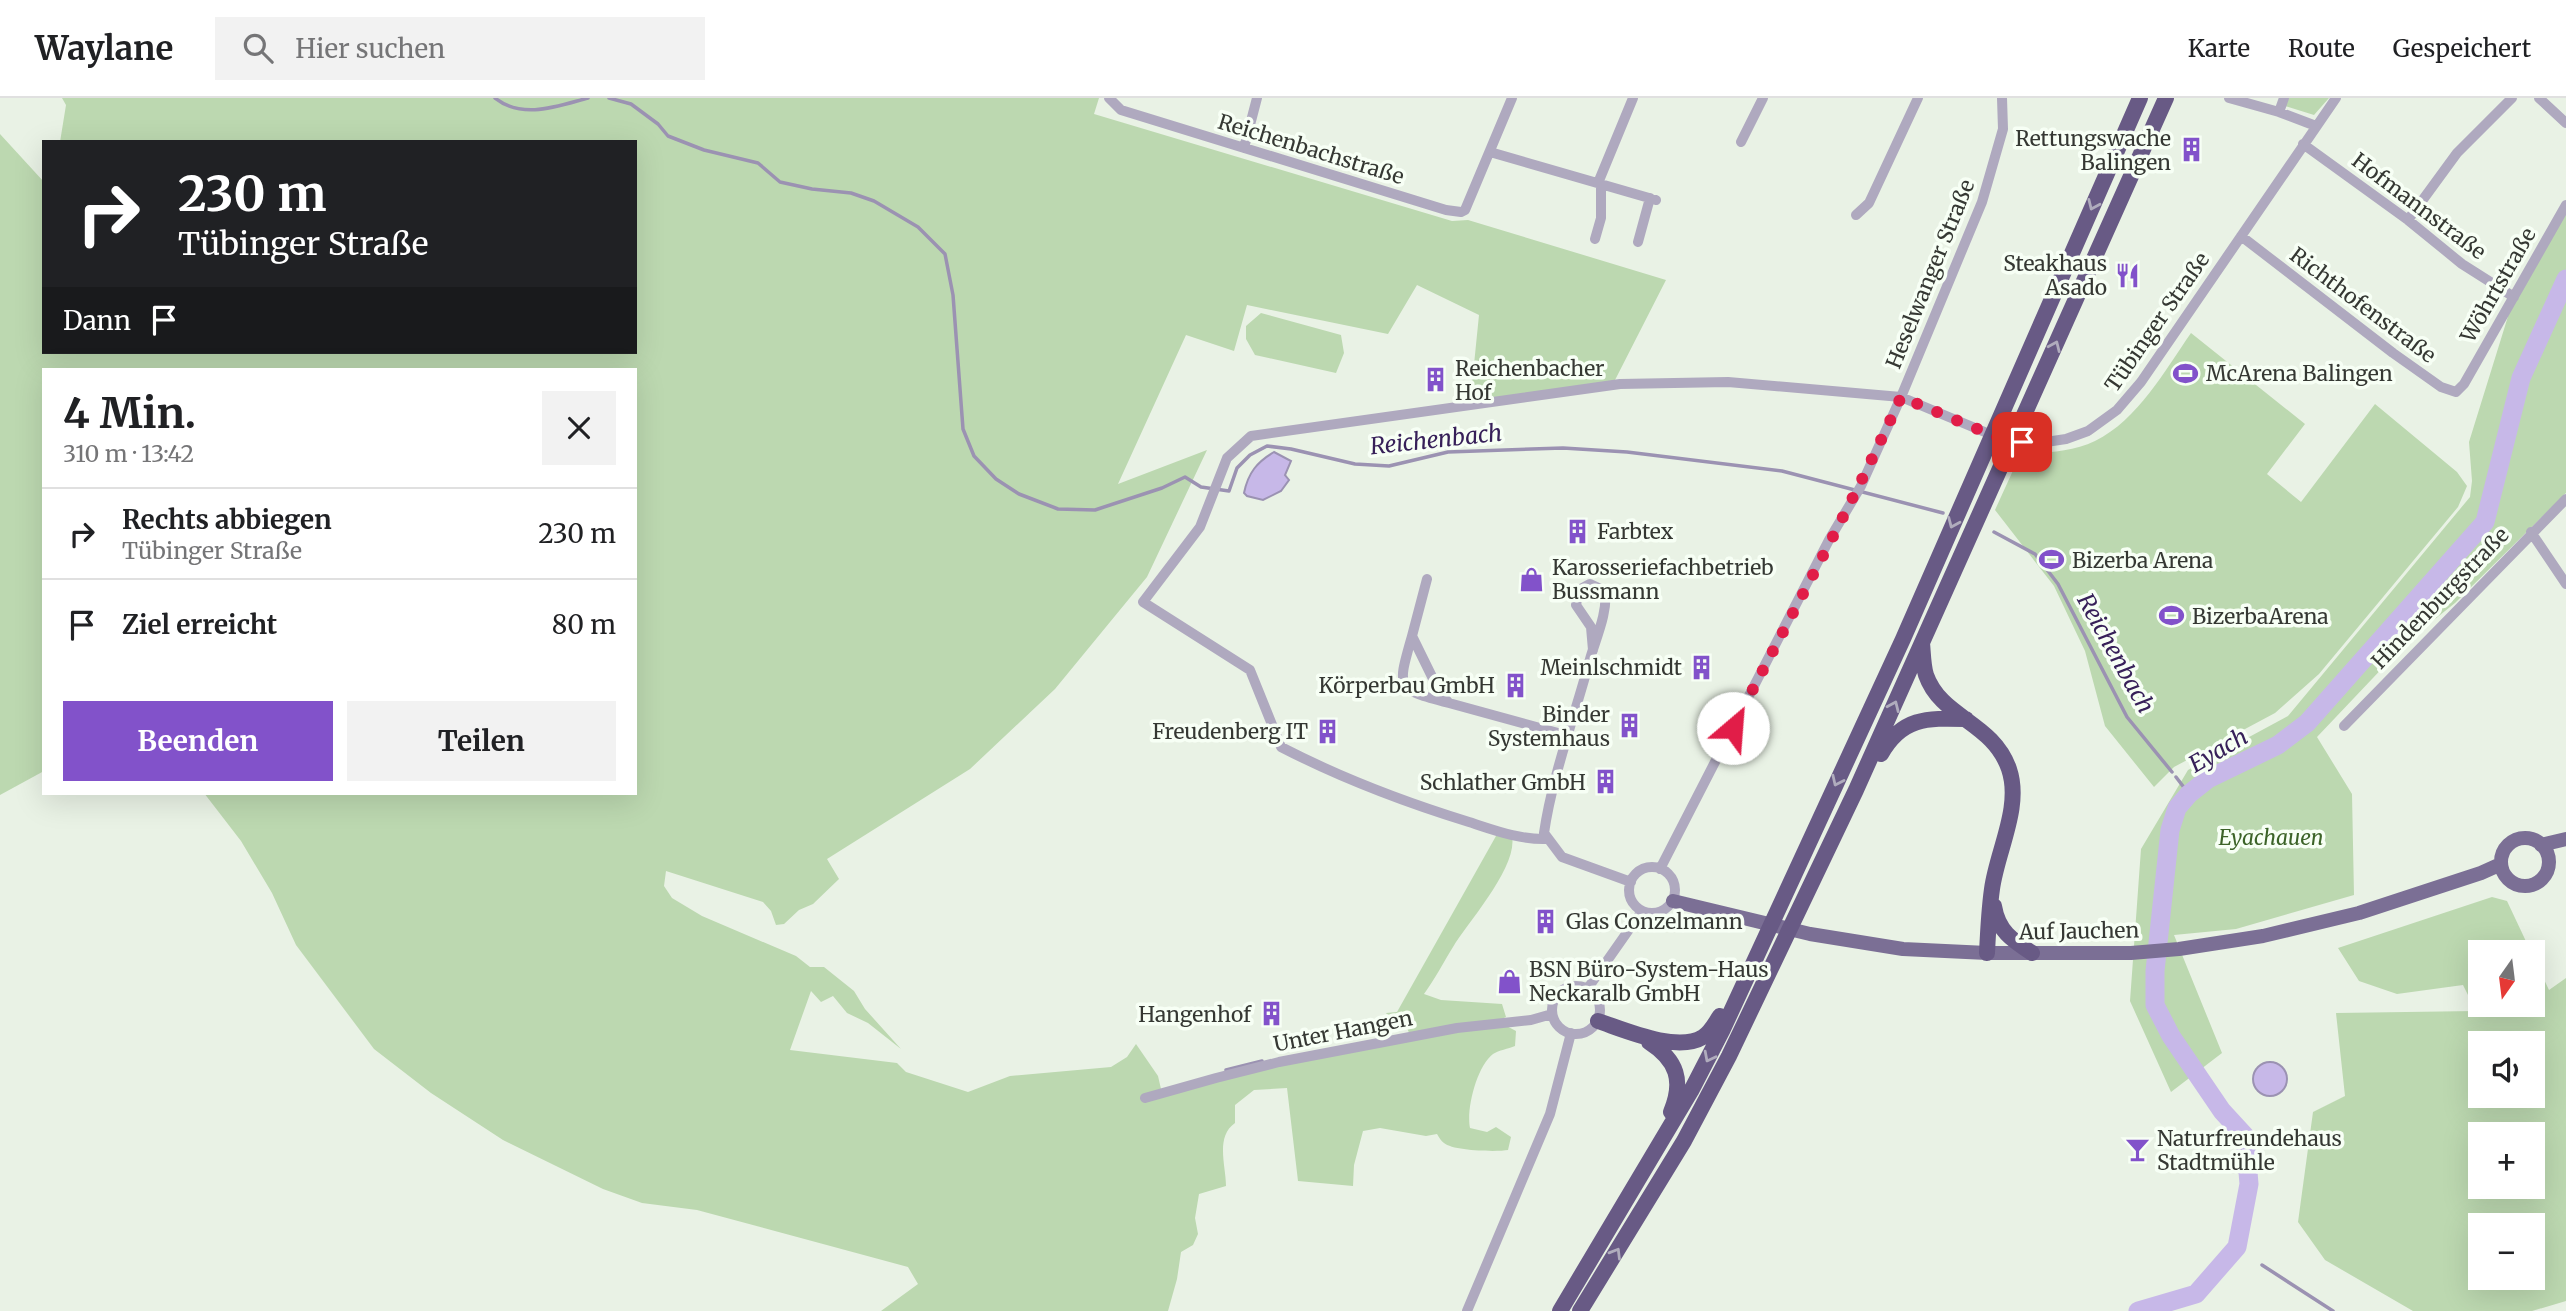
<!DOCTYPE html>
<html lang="de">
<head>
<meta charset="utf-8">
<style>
  body { margin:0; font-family:Merriweather,serif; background:#f2f2f2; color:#202124; height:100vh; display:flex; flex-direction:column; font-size:26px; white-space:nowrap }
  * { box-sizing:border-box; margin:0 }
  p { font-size:23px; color:#757577 }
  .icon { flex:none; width:38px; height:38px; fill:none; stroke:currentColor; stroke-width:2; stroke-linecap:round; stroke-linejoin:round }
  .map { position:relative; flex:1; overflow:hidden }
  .drawer { position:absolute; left:42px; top:270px; width:595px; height:427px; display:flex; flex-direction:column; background:#fff; border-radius:0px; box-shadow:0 7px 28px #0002 }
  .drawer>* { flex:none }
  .top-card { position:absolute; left:42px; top:42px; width:595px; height:214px; border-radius:0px; box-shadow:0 7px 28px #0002; background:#202124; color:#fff; overflow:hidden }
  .needle { width:46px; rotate:194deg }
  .tools { position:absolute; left:2468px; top:842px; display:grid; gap:14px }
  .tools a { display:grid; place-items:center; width:77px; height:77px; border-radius:0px; background:#fff; box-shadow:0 7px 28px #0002; font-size:35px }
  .pin { position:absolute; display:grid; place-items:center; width:60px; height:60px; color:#fff; margin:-30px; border-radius:14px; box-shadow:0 4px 10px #0006 }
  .me { position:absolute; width:77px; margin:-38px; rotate:27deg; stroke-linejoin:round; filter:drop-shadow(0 0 5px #0008) }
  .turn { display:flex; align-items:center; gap:24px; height:147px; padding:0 21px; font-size:32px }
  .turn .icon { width:91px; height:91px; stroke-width:2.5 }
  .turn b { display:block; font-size:49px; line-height:60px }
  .then { display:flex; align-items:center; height:66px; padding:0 21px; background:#0003; gap:14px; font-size:26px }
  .round { display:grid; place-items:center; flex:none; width:74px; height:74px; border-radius:0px; background:#f2f2f2 }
  .summary { display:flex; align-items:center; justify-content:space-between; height:119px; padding:0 21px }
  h1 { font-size:42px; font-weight:700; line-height:52px }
  .cta { display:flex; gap:14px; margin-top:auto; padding:14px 21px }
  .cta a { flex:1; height:80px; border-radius:0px; background:#8252ca; color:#fff; font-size:28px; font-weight:700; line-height:80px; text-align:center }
  .cta a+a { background:#f2f2f2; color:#202124 }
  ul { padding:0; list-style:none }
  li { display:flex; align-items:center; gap:21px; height:91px; padding:0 21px; border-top:2px solid #e0e0e0 }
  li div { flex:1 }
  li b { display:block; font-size:26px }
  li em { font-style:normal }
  header { display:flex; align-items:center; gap:42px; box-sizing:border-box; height:98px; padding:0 35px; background:#fff; border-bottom:2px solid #e0e0e0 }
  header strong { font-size:33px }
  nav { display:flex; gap:38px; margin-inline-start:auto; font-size:24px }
  .search { width:490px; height:63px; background:#f2f2f2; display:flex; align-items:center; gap:18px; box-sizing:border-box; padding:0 24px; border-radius:0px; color:#757577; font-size:26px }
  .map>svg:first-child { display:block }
  .green { fill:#bcd8b0; fill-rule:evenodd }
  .water { fill:#c7b8e8; stroke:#9b92b2; stroke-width:2 }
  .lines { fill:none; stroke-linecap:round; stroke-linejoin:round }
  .stream { stroke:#9b92b2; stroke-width:3.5 }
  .river { stroke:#c7b8e8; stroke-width:19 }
  .minor { stroke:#afa9bf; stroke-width:10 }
  .major { stroke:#7b6f95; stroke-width:14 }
  .highway { stroke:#685a85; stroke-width:16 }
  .oneway { stroke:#b0acbd }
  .route { stroke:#e11d48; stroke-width:12; stroke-dasharray:0 21.6 }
  .labels { text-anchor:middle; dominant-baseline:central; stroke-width:7; stroke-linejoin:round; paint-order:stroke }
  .poi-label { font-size:21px; fill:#353833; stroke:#f7fff5; text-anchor:start }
  .street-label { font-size:21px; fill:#353833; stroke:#f7fff5 }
  .park-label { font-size:21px; font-style:italic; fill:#3c6328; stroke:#f7fff5 }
  .water-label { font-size:23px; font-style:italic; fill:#372059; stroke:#f7fff5 }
</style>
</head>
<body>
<header>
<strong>Waylane</strong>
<div class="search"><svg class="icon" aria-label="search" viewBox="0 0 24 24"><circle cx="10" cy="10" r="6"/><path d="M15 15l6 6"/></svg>Hier suchen</div>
<nav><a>Karte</a><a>Route</a><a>Gespeichert</a></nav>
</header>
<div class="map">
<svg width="2566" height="1213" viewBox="0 0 2566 1213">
  <rect width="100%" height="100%" fill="#e9f2e5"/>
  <!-- green -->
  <path class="green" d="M62,0H1099L1094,16L1452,123L1468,122L1666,182L1614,284L1470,306L1479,217L1417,187L1388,236L1247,207L1234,253L1186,237L1118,386L1207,352L1147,479L1055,591L970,671L827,761L839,781L813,806L799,812L784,826L776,827L771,813L763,804L666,773L664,788L672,800L702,818L796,858L810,869H824L854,893L865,911L901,951L868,925L847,915L833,898L821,904L811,893L790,952L897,965L906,974L968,994L1010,978L1111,969L1127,959L1136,946L1158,978L1161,991L1411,940L1406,927L1396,928L1386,915L1397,914L1496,738H1512C1518,769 1468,824 1453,849C1443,865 1435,881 1424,896L1441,902L1502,906L1506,919L1497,923L1516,933L1515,948C1508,951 1499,952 1493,956C1477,968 1466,1011 1470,1030L1487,1034L1496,1029L1511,1039L1508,1052C1497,1054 1453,1053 1444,1045C1441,1043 1439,1039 1437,1036L1426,1038L1380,1030L1363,1033L1354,1067L1353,1088L1298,1083L1287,990L1254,992L1235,1007V1025C1215,1039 1226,1068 1226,1088L1199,1096L1195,1120L1198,1136L1193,1147L1181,1154L1177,1181L1168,1213H881L918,1186L908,1169L697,1112L642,1105L603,1091L503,1042L431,995L374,951L296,847L272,795L241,743L204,695H635V271H44V673L0,697V36L44,84V254H635V44H60L66,7Z
    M2289,0H2329L2314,17L2285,8Z
    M2566,107V395L2455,505L2409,542L2317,639L2352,696L2354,797L2236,831L2174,837L2222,955L2171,994L2130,903L2141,751L2188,672L2288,618L2470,399L2472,383L2469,344L2514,199Z
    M1261,215L1341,237L1344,255L1336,275L1255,257L1246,241V228Z
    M2191,235L2305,326L2267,376L2301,404L2375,306L2457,374L2467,388L2458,409L2319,576L2275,615L2174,669L2154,689L2105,628L2085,553L2054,488L1995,412L2021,355C2046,355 2072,354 2095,343C2138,322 2165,272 2191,235Z
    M2492,799L2507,803L2531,854H2480V906H2532V856L2549,892L2566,880V1203L2532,1213H2413L2325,1162L2298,1124L2313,1014L2345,998L2336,915L2476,913L2463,887L2397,896L2359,883L2338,850ZM2480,945H2532V998H2480ZM2480,1036H2532V1088H2480ZM2480,1127H2532V1180H2480Z"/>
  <!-- water -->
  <path class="water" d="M1274,354L1291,363L1285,377L1289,382L1281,393L1263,402L1247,398L1244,395C1248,375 1257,364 1274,354Z
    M2253 981a17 17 0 1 1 34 0a17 17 0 1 1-34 0Z"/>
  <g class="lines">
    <!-- stream -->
    <path class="stream" d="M495,0C523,22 558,8 588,0
      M609,0L631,6L658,26L668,38L704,52L758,65L780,84L812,91L851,95L874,103L918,129L945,156L953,197L963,331L974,358L996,381L1019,396L1058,411L1095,412L1162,390L1185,379L1201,389L1229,393L1237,370L1250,357L1267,348L1291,351L1355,366L1389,368L1448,354L1563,350L1627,354L1782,373L1943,415
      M1994,434L2035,456L2058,486L2127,619L2172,674
      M2176,679L2189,696
      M1226,972L1262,963
      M2262,1167L2333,1213"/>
    <!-- river -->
    <path class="river" d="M2138,1213L2196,1196L2237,1149L2249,1086L2245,1038L2222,1013L2171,938L2155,907V873L2170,732L2177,710L2189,696L2208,681L2278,647L2307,625L2485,424L2521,280L2566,181"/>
    <!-- minor -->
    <path class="minor" d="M1109,0L1121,12L1446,112L1461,114L1465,112L1512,0
      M2229,0L2279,14L2316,28
      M2539,0L2566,25
      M2279,14L2284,0
      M1741,44L1763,0
      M2303,46L2408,122L2462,166L2514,199
      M1244,50L1257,0
      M1490,54L1656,102
      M1598,85L1633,0
      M1856,117L1869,105L1918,0
      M2408,122L2457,55L2512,0
      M2241,138L2393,255L2441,289L2456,294L2464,286L2566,107
      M1595,141L1601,120V86
      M1638,144L1650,100
      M2531,434L2566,486
      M1412,538L1427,481
      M1593,552L1591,529L1576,507L1579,492L1590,486L1605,493C1608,514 1596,540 1590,561C1575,617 1552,679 1544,735L1562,759L1631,784
      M1449,605C1395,591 1397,591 1412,538L1440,595L1449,605L1569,638
      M2344,628L2566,401
      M1547,741C1520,742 1494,732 1469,724C1404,704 1341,680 1281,649L1250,572L1143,504L1200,429L1227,360L1251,338L1620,286L1728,284L1901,299L1999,340L2022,344H2046L2066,341L2088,333L2117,312L2141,284L2336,0
      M1629 792a23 23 0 1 1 46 0a23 23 0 1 1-46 0Z
      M1660,771L1829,442L1861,388L1901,299L1982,104L2003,31L2002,0
      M1552 912a24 24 0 1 1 48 0a24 24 0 1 1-48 0Z
      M1588,890L1642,813
      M1145,1000L1216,980L1279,964L1457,930L1531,922L1552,916
      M1467,1213L1550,1016L1571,935"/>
    <!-- major -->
    <path class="major" d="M2501 764a24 24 0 1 1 48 0a24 24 0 1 1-48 0Z
      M2541,747L2566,741
      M1673,803L1810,836L1903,851L1987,855H2131L2179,851L2263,838L2359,815L2481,775L2501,766"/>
    <!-- highway -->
    <path class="highway" d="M1922,545C1923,555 1923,568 1926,577C1941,620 1993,624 2009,671C2022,709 1997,753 1992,791C1989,812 1988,834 1987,855
      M1881,656C1902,619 1927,620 1966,621
      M1994,808C1998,833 2012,842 2032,855
      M1598,923C1625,932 1677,955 1703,939C1711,934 1715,925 1720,918
      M1649,944C1677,962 1684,983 1671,1014
      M1560,1213L1691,993L1723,931L1903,541L2140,0
      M1580,1213L1684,1043L1729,958L1856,692L2166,0"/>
  </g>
  <!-- one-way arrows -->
  <defs><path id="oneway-chevron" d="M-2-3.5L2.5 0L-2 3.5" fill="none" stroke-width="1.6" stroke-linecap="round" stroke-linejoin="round" transform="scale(1.75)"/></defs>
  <g class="oneway">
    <use href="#oneway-chevron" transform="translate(2093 107) rotate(114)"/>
    <use href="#oneway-chevron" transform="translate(2055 248) rotate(-66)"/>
    <use href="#oneway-chevron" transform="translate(1953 425) rotate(113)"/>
    <use href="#oneway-chevron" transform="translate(1894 608) rotate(-66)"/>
    <use href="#oneway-chevron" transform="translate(1837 683) rotate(115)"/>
    <use href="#oneway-chevron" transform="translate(1709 959) rotate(117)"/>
    <use href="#oneway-chevron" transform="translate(1616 1155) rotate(-59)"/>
  </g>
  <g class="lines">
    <!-- route -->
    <path class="route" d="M1733,630C1789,520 1850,412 1901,299L1999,340L2022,344"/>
  </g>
  <!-- icons -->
  <defs>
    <symbol id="building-bare" viewBox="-9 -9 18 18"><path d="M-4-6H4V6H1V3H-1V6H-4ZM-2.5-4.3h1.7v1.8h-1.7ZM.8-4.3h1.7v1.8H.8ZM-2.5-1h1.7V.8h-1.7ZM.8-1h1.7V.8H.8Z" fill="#8252ca" stroke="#f7fff5" stroke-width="2.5" paint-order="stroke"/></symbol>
    <symbol id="restaurant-bare" viewBox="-9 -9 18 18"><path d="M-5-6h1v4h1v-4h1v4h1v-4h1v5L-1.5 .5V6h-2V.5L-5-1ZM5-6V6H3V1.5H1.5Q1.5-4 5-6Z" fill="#8252ca" stroke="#f7fff5" stroke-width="2.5" paint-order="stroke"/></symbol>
    <symbol id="stadium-bare" viewBox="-9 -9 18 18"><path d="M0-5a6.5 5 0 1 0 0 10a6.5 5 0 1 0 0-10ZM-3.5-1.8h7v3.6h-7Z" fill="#8252ca" stroke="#f7fff5" stroke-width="2.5" paint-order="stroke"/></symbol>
    <symbol id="shop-bare" viewBox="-9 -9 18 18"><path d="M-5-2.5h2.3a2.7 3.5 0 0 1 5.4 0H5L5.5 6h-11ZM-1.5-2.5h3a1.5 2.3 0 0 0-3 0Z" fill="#8252ca" stroke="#f7fff5" stroke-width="2.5" paint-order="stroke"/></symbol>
    <symbol id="bar-bare" viewBox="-9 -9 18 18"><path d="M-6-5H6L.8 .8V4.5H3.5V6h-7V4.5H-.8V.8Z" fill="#8252ca" stroke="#f7fff5" stroke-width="2.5" paint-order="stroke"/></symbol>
  </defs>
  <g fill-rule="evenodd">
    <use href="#building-bare" x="2174" y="34" width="35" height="35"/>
    <use href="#restaurant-bare" x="2110" y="160" width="35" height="35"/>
    <use href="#stadium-bare" x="2168" y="258" width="35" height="35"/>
    <use href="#building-bare" x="1418" y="264" width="35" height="35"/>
    <use href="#building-bare" x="1560" y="416" width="35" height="35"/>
    <use href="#stadium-bare" x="2034" y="444" width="35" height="35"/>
    <use href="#shop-bare" x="1514" y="464" width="35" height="35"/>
    <use href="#stadium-bare" x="2154" y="500" width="35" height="35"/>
    <use href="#building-bare" x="1684" y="552" width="35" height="35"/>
    <use href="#building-bare" x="1498" y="570" width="35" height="35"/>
    <use href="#building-bare" x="1612" y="610" width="35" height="35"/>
    <use href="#building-bare" x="1310" y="616" width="35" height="35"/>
    <use href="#building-bare" x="1588" y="666" width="35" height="35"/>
    <use href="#building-bare" x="1528" y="806" width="35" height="35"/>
    <use href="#shop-bare" x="1492" y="866" width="35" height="35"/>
    <use href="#building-bare" x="1254" y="898" width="35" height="35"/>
    <use href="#bar-bare" x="2120" y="1034" width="35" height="35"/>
  </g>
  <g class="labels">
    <!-- poi labels -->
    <g class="poi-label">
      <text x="2171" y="40" text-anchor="end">Rettungswache<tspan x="2171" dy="24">Balingen</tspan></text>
      <text x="2107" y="165" text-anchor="end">Steakhaus<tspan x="2107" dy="24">Asado</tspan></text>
      <text x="1455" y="270">Reichenbacher<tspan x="1455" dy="24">Hof</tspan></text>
      <text x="2206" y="275">McArena Balingen</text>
      <text x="1597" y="433">Farbtex</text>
      <text x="2072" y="462">Bizerba Arena</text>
      <text x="1552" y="469">Karosseriefachbetrieb<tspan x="1552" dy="24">Bussmann</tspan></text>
      <text x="2192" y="518">BizerbaArena</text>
      <text x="1682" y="569" text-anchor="end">Meinlschmidt</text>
      <text x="1495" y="587" text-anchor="end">Körperbau GmbH</text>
      <text x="1610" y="616" text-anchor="end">Binder<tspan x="1610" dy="24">Systemhaus</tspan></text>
      <text x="1308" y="633" text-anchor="end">Freudenberg IT</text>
      <text x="1586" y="684" text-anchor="end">Schlather GmbH</text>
      <text x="1566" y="823">Glas Conzelmann</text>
      <text x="1529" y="871">BSN Büro-System-Haus<tspan x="1529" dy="24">Neckaralb GmbH</tspan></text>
      <text x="1251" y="916" text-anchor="end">Hangenhof</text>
      <text x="2157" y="1040">Naturfreundehaus<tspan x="2157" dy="24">Stadtmühle</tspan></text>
    </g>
    <!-- street labels -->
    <g class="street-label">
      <text transform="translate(1311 51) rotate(17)">Reichenbachstraße</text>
      <text transform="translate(2419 108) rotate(37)">Hofmannstraße</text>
      <text transform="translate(1930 176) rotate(-68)">Heselwanger Straße</text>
      <text transform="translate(2498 187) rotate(-60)">Wöhrtstraße</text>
      <text transform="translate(2363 207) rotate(37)">Richthofenstraße</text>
      <text transform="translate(2157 224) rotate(-55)">Tübinger Straße</text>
      <text transform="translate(2440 500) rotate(-46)">Hindenburgstraße</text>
      <text transform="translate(2079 833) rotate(-1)">Auf Jauchen</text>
      <text transform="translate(1343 933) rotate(-11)">Unter Hangen</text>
    </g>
    <!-- park labels -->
    <g class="park-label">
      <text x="2271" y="739">Eyachauen</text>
    </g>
    <!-- water labels -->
    <g class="water-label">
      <text transform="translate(1436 341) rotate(-6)">Reichenbach</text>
      <text transform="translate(2116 555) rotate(61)">Reichenbach</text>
      <text transform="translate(2218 652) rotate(-30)">Eyach</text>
    </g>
  </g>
</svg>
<div class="tools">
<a><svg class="needle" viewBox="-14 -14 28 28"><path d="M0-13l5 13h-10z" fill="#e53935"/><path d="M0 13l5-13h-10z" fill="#757577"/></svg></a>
<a><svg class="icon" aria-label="sound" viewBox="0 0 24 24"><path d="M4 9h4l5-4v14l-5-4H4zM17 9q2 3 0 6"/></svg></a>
<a>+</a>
<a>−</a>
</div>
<div class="pin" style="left:2022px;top:344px;background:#d93025"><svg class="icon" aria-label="arrive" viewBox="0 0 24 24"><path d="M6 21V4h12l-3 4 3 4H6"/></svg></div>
<svg class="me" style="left:1733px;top:630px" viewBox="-20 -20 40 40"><circle r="19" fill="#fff"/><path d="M0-13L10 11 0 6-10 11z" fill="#e11d48"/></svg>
<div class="top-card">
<div class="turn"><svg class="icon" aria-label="right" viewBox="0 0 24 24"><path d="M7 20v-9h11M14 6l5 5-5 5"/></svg><div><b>230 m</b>Tübinger Straße</div></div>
<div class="then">Dann<svg class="icon" aria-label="arrive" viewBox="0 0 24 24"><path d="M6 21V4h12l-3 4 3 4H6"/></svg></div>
</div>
<section class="drawer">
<div class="summary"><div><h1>4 Min.</h1><p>310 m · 13:42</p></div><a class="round"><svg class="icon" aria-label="close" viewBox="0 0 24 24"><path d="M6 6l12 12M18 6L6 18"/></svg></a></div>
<ul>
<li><svg class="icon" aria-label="right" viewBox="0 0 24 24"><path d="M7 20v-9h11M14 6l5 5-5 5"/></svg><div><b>Rechts abbiegen</b><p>Tübinger Straße</p></div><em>230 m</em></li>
<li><svg class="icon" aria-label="arrive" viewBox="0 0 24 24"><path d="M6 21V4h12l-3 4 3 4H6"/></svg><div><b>Ziel erreicht</b></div><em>80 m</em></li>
</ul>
<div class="cta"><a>Beenden</a><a>Teilen</a></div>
</section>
</div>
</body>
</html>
